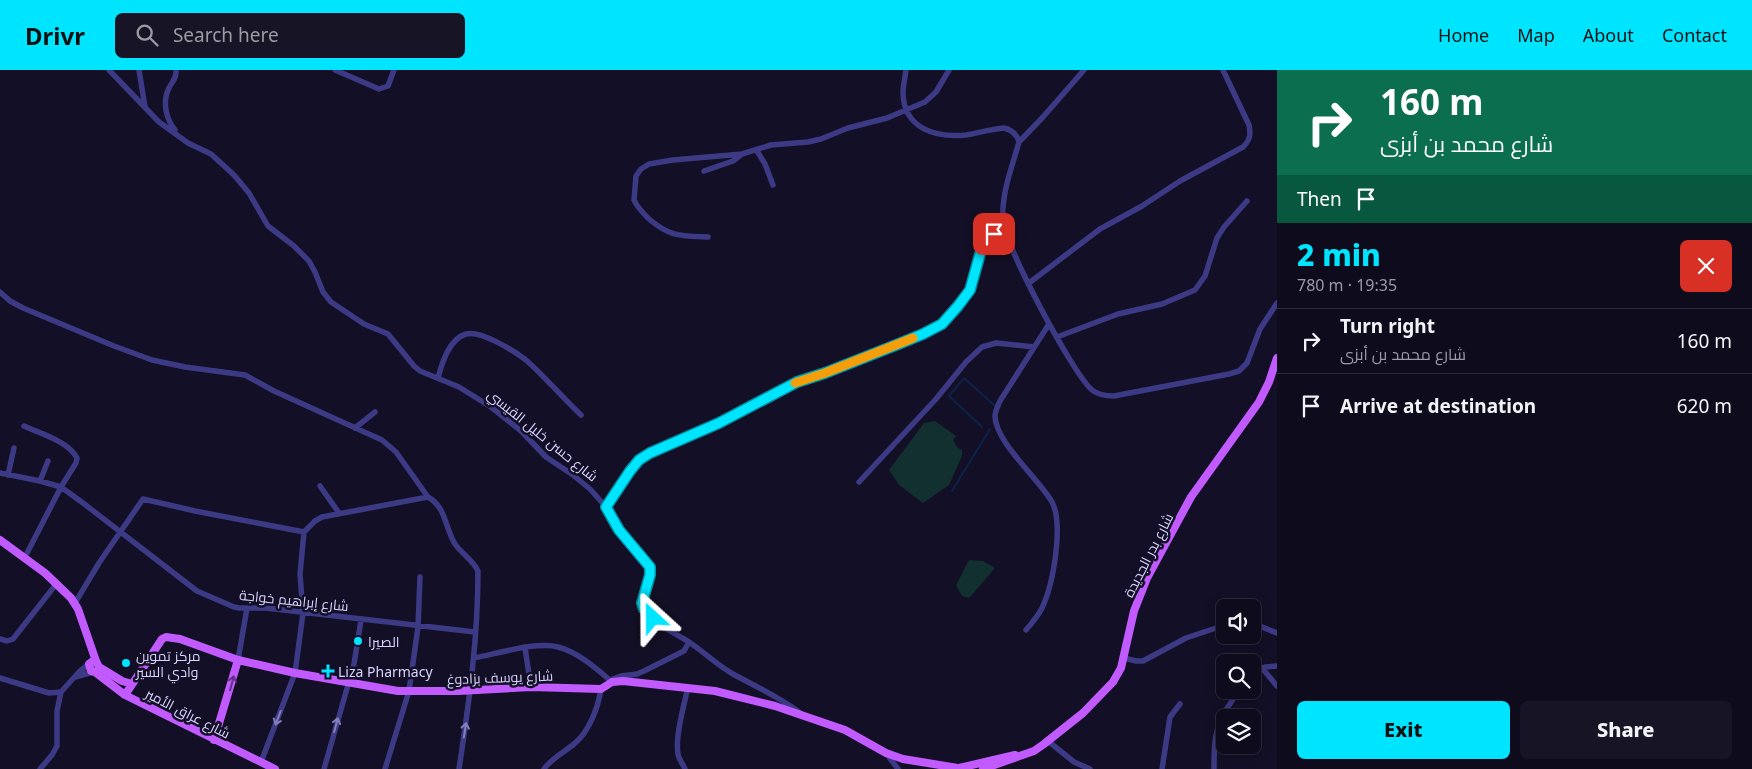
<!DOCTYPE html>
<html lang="en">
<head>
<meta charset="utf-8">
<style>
  body { margin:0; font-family:"Noto Sans",Cairo,sans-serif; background:#171425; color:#f1f3f6; height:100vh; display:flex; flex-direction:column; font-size:19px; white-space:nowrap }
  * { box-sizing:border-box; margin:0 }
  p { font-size:16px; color:#9b9ba3 }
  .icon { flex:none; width:28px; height:28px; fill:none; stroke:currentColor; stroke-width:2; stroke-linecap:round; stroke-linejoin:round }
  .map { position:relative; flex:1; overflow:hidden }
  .sheet { display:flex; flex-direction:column; background:#0e0b1c; width:475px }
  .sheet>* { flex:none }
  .hud { background:#0b6e4f; color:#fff; overflow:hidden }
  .fabs { position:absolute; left:1216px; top:529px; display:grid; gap:10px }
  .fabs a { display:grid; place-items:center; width:45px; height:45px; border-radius:8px; background:#0e0b1c; box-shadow:0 2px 12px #0003,0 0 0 1px #2e2b3b; font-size:25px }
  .pin { position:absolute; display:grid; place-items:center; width:42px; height:42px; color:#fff; margin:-21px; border-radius:10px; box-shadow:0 2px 8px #0006 }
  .me { position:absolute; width:55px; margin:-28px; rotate:336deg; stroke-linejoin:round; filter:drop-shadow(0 0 4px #0008) }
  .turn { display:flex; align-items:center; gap:18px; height:105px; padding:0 20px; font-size:22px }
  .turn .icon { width:65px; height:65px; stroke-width:2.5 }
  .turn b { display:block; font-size:35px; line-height:42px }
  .then { display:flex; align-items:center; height:48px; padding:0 20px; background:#0003; gap:10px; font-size:19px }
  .round { display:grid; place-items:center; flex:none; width:52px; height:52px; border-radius:8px; background:#171425 }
  .headline { display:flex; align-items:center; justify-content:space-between; height:85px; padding:0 20px }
  h1 { font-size:30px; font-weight:800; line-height:38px; color:#00e5ff }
  .button { display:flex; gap:10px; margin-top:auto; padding:10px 20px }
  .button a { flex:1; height:58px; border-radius:8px; background:#00e5ff; color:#111; font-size:20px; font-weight:800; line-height:58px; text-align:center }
  .button a+a { background:#171425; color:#f1f3f6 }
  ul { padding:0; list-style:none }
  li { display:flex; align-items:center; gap:15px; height:65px; padding:0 20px; border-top:1px solid #2e2b3b }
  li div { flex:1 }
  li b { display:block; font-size:19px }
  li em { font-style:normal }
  header { display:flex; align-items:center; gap:30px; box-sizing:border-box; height:70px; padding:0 25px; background:#00e5ff; color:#111 }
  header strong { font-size:24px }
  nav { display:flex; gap:28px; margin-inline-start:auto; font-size:18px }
  .search { width:350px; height:45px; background:#171425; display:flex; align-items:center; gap:12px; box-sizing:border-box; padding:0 18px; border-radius:8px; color:#9b9ba3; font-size:19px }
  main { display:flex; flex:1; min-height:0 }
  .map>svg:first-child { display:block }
  .green { fill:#12302f }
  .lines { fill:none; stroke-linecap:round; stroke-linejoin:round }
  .stream { stroke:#0c2248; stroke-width:2 }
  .minor { stroke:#3d3a85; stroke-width:5.5 }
  .major { stroke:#c25bff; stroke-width:8 }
  .oneway { stroke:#623188 }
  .oneway2 { stroke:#837fbc }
  .route-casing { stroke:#0095a6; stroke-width:12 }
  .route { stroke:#00e5ff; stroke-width:9 }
  .slow { stroke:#f59e0b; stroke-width:9 }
  .poi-dot { fill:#00e5ff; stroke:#130f26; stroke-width:2 }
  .labels { text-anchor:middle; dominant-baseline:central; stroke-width:5; stroke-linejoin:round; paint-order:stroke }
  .street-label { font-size:14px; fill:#d9d4ff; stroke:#130f26 }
  .poi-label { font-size:14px; fill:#d9d4ff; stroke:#130f26; text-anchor:start }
</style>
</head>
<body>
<header>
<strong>Drivr</strong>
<div class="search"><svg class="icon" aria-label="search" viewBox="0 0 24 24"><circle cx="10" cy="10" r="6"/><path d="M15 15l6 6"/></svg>Search here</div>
<nav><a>Home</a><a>Map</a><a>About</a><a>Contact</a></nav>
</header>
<main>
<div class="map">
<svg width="1277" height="699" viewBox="0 0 1277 699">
  <rect width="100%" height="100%" fill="#130f26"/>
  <!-- green -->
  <path class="green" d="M935,351L956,366L953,370L957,377L962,380V386L949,415L923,433L899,415L889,400L924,353Z
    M969,490L983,491L995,498L969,528L962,526L956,515Z"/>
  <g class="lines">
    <!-- stream -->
    <path class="stream" d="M982,357L949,326L964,308L995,336
      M952,421L990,359"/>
    <!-- minor -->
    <path class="minor" d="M109,0L159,52L188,73L211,84L234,105L249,123L268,156L294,176L309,191L315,202L323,222L331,232L364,254L388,264L414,296L420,301L459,317L491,337L521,361L546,387L573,405L590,419L606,437L619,460L650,497V505L642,534C649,553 674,562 689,572C704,582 717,595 733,604C755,616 779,627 799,642
      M139,0L145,37
      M335,0L379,19L388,16L394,0
      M906,0C905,8 903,16 903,23C904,59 936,68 966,65C979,63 991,59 1004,58C1012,60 1017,64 1019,72C1012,97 1001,124 1003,151C1005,176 1073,304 1092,320C1098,325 1106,326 1114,326L1229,304L1239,301L1247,293L1260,259L1277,233
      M175,60C166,49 162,32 169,18C172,11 177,9 176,0
      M1019,72L1043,47L1084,0
      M757,81L765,94L773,115
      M704,101L733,91L742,84
      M708,167C681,166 670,167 649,149C643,143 637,137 634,130L636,106L641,99L649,94L673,90L742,84L771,75L808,72L821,69L848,58L887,48L925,32L936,22L949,0
      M1029,213L1100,159L1142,136L1180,111L1243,77C1250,70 1251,65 1249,55L1223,0
      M0,222L10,231L23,238L114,276L152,290L185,297L245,305L274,321L382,370L396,382L428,427
      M1057,267L1118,244L1162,234L1195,220L1205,206L1217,168L1224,157L1247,131
      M438,308C442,293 449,269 466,264C481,260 514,281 526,290C545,307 562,327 581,345
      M24,356C41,364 68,371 77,388L76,393L61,417L25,487
      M355,358L375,342
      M0,403L40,411L61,417L83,433L197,521L234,537L239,538H266L475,562
      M8,405L14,378
      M40,411L48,391
      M859,412L936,329L966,292L982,277L996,273L1034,277
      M320,416L339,443
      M606,437L630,401L639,391L650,383L719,353L797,312L825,303L896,275L923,264L942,254L958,237L970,219L980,184L985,173L1004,156
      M304,462L315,451L322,447L428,427C446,437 445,458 455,474C462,484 473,490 478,501C478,568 469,633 459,699
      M75,533L99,493L143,429L195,441L304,462
      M1252,553L1277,563
      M1026,560C1032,553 1038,546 1042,538C1053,515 1064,455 1052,432C1040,410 995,372 995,346C995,341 998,336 1000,331L1049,254
      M0,569L7,571L13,569L57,513
      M525,578L531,617
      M474,588C496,584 537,571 558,577C578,582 597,599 612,612
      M1124,588L1136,591H1143L1186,568L1225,555
      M238,590L247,538
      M1262,598L1277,616
      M1252,602L1265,597L1277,596
      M75,607L93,602
      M0,608L49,623L61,622
      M610,610L621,606L637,604L644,601L684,581L689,572
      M1048,671L1074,692L1090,699
      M886,683L898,699
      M261,692L295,603L303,543L300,504L304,462
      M40,699L52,685L57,676V641L61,622L79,602L89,594
      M324,699L354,594L361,550
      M385,699L409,621L418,557L420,507
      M544,699C552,688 563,683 574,674C589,662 598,638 601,619
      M685,699C683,694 679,690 678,684C675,667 684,635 688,617
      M1162,699L1170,647L1180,634
      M1214,699C1214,681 1214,664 1222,647C1226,638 1234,630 1238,620"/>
    <!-- major -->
    <path class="major" d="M0,470L45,503L71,528L78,539L96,591
      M132,614L122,611L99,597L96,591H93L89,594L91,601L95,602L125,625L275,699
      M125,625L162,569L166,567L180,569L238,590L295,603L398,621H458L531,617L601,619L612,612L623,611L715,621L775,636L845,660L886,683L903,689L964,699
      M214,670L238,590
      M959,698L1015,685
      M983,699L1034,681L1044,674L1083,643L1113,612L1121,598L1134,541L1147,508L1191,427L1259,332L1269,312L1277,288"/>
  </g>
  <!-- one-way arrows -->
  <defs><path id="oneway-shaft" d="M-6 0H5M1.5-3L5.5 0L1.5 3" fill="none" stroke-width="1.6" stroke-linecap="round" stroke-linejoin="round" transform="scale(1.25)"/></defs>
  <use class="oneway" href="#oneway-shaft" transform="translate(232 613) rotate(-75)"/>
  <g class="oneway2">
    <use href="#oneway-shaft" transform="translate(278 648) rotate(111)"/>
    <use href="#oneway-shaft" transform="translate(336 655) rotate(-75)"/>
    <use href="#oneway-shaft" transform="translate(465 660) rotate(-81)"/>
  </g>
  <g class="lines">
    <defs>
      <path id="route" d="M653,548L644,539L642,533L650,505V497L619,460L606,437L630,401L639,390L650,383L719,353L797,312L825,303L896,275L923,264L942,254L958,236L970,220L982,177L994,164"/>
    </defs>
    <!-- route casing -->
    <use href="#route" class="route-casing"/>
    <!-- route -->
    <use href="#route" class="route"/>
    <!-- slow -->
    <path class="slow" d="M795,313L825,303L913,268"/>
  </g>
  <!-- markers -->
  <g class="poi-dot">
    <circle cx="358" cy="571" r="5"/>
    <circle cx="126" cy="593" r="5"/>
    <path d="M325.5 593.5h5v5h5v5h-5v5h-5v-5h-5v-5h5z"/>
  </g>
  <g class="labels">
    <!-- street labels -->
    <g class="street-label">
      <text transform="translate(543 365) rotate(39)">شارع حسن خليل القيسي</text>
      <text transform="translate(1148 485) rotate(-63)">شارع بدر الجديدة</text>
      <text transform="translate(294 530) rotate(6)">شارع إبراهيم خواجة</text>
      <text transform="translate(500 607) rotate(-2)">شارع يوسف بزادوغ</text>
      <text transform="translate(188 643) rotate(27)">شارع عراق الأمير</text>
    </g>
    <!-- poi labels -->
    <g class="poi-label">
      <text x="368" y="571">الصيرا</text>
      <text x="136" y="585">مركز تموين<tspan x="136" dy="16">وادي السير</tspan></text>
      <text x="338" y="601">Liza Pharmacy</text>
    </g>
  </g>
</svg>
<div class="fabs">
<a><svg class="icon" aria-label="sound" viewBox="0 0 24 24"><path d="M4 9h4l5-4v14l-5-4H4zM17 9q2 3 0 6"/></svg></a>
<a><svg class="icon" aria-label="search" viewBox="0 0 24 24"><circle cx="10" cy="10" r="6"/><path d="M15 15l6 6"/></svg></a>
<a><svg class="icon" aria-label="layers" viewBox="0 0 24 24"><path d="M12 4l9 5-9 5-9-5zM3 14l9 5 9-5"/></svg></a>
</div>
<div class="pin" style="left:994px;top:164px;background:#d93025"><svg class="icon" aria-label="arrive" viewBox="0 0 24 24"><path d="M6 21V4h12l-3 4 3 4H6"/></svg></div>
<svg class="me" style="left:653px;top:548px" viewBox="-20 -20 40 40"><path d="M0-17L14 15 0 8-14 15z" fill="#00e5ff" stroke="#fff" stroke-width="4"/></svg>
</div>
<section class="sheet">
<div class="hud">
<div class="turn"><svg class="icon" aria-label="right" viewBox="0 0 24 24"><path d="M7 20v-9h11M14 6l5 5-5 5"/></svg><div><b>160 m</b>شارع محمد بن أبزى</div></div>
<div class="then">Then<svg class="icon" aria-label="arrive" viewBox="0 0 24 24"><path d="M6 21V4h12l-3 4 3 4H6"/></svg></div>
</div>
<div class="headline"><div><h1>2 min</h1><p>780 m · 19:35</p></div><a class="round" style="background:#d93025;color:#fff"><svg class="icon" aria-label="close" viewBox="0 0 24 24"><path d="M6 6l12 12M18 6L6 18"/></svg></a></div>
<ul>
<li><svg class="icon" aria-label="right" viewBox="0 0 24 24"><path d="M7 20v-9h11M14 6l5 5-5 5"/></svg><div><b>Turn right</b><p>شارع محمد بن أبزى</p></div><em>160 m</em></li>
<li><svg class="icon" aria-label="arrive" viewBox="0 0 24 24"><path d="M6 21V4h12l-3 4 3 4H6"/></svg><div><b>Arrive at destination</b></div><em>620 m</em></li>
</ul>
<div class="button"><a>Exit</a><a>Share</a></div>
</section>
</main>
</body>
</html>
